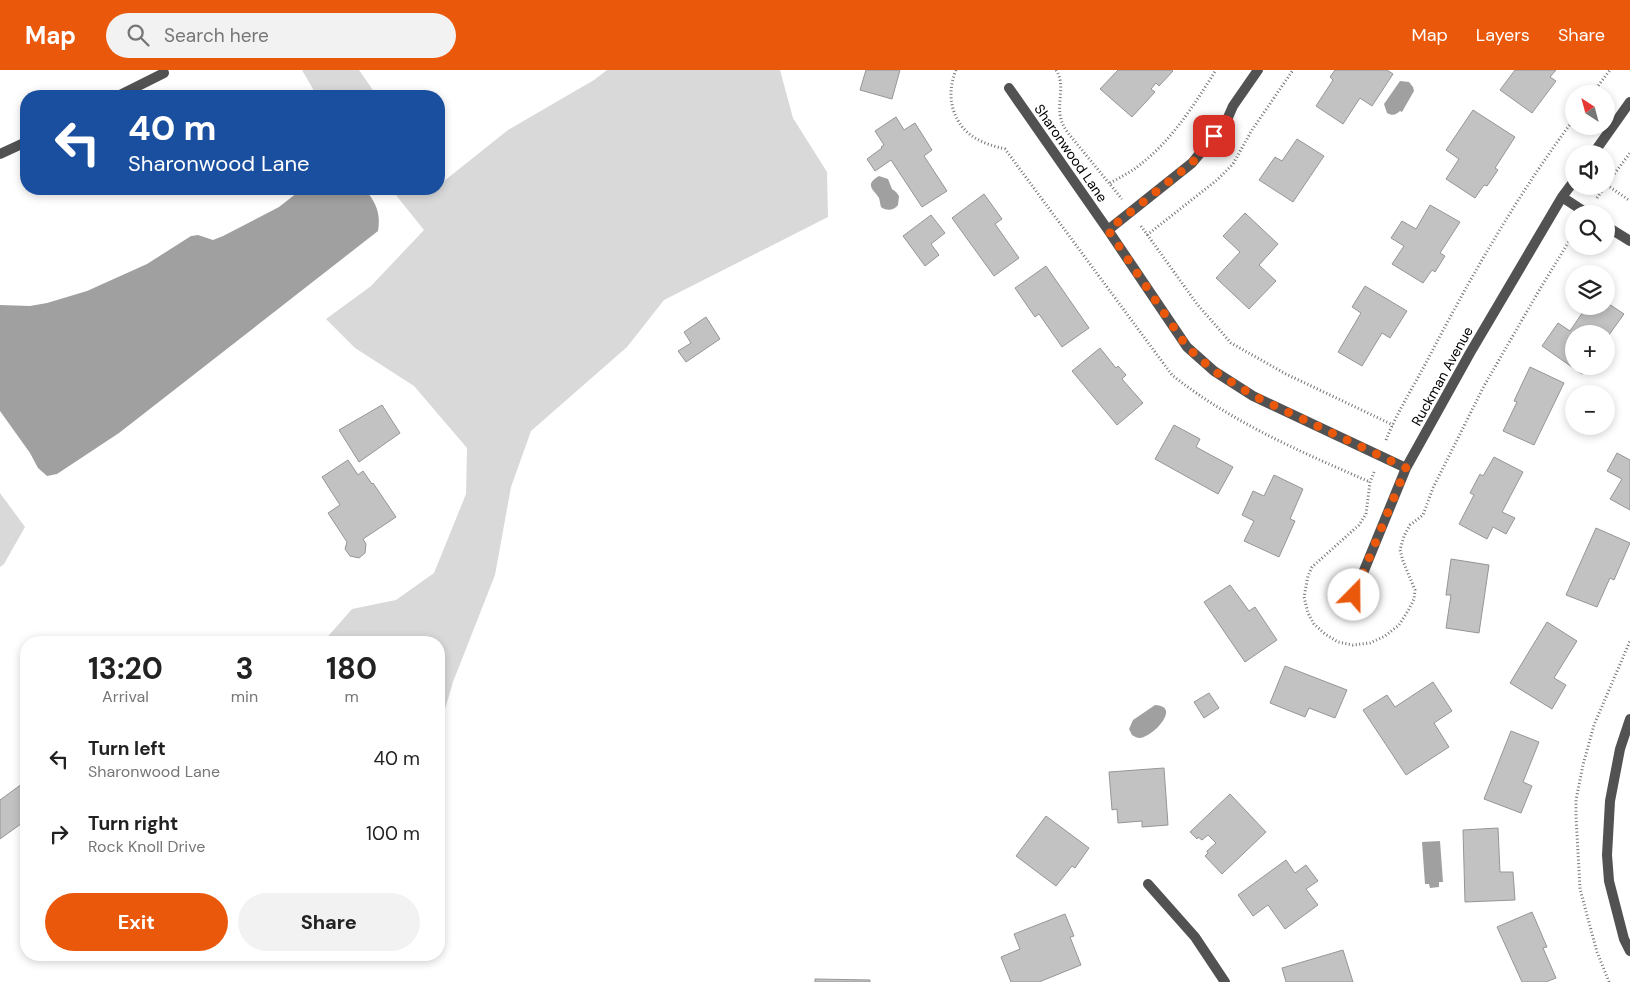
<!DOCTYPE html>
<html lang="en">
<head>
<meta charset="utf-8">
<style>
  body { margin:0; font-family:"DM Sans",sans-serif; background:#f2f2f2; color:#222; height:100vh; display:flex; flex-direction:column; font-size:19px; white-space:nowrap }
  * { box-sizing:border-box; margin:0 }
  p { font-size:16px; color:#767676 }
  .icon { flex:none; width:28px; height:28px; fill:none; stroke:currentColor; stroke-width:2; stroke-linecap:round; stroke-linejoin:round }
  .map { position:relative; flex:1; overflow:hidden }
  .side { position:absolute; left:20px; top:566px; width:425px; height:325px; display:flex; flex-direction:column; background:#fff; border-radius:20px; box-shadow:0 2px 8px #0003 }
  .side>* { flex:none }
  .banner { position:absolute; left:20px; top:20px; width:425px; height:105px; border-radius:20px; box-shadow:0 2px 8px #0003; background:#1a4fa0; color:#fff; overflow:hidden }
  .needle { width:32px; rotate:324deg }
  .controls { position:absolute; left:1565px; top:15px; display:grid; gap:10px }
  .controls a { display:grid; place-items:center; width:50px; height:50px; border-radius:50%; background:#fff; box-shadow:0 2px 8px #0003; font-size:25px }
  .pin { position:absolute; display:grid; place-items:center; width:42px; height:42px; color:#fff; margin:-21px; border-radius:10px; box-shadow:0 2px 8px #0006 }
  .me { position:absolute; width:55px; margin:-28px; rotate:22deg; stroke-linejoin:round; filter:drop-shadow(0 0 4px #0008) }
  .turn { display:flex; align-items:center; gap:18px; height:105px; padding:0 25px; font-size:22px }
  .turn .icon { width:65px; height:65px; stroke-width:2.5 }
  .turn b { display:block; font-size:35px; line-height:42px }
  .eta { display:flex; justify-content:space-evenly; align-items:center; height:85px; text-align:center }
  .eta b { font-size:30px; font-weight:700; line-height:35px }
  .primary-button { display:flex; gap:10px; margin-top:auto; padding:10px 25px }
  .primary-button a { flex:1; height:58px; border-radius:30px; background:#ea580c; color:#fff; font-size:20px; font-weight:700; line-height:58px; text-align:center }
  .primary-button a+a { background:#f2f2f2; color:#222 }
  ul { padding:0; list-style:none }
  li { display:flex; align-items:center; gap:15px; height:75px; padding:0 25px }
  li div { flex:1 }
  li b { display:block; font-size:19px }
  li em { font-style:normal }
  header { display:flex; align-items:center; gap:30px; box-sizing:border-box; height:70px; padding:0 25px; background:#ea580c; color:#fff }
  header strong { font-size:24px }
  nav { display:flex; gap:28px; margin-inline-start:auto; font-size:18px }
  .search { width:350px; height:45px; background:#f2f2f2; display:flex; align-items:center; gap:12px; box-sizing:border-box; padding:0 18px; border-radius:28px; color:#767676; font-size:19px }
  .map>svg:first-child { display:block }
  .green { fill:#d9d9d9 }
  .water { fill:#a0a0a0 }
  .building { fill:#c2c2c2; stroke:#969696 }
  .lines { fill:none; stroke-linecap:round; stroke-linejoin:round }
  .path { stroke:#747474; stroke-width:3; stroke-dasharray:1 2.5; stroke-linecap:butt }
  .lane { stroke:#525252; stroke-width:10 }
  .street { stroke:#525252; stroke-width:10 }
  .route { stroke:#ea580c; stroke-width:9; stroke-dasharray:0 16.2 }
  .labels { text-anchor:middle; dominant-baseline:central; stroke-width:4.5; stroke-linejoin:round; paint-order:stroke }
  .street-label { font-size:14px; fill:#000; stroke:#fff }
</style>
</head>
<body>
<header>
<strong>Map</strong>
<div class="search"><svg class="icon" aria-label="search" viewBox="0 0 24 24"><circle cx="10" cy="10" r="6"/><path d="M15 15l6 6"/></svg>Search here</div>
<nav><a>Map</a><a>Layers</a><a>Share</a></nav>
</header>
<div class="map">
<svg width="1630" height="912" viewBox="0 0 1630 912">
  <rect width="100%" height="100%" fill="#fff"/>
  <!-- green -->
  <path class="green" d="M302,0H359L377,26H317Z
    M607,0H780L793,48L827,102L828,147L664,230L627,277L531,361L511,417L495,505L453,612L439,660V572H323L352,539L396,530L434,503L466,424L467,378L414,316L355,278L326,249L371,216L424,160L391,119H439V115L508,60L594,10Z
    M0,423L25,457L4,494L0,497Z"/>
  <!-- water -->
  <path class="water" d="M1400,11L1409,12L1413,17L1414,21L1402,42L1400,41C1396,45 1392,46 1387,43L1384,34Z
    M879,106L888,109L892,119L896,122L899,126L898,135C893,141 886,141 881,137C880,134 880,131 879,128C875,121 863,115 879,106Z
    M302,119H365C376,133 381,143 378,161L119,363L57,404L47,406L38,398L30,383L0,341V235L30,236L47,233L87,221L147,194L191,166L198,165L213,170L223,166L279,137Z
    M1155,635C1182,636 1153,667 1140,668C1137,668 1135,667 1132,665L1129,659L1133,650Z
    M1440,771L1443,812H1439V817L1430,818L1429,814H1425L1422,772Z"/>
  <!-- building -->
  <path class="building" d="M866,0H900L892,29L860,20Z
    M1118,0H1171L1173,1L1159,16L1156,13L1151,19L1155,22L1132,47L1100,19Z
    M1335,0H1387L1393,4L1372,36L1360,28L1343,54L1316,36L1333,10L1330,7Z
    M1515,0H1556L1550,7L1556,11L1532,43L1500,20Z
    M1473,40L1515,67L1495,98L1498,100L1487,116L1484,115L1475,128L1446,109L1459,89L1446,80Z
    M896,47L904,60L915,53L932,80L924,86L947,121L922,137L891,90L875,101L867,89L882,78L881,77L884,75L875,61Z
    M1297,69L1324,86L1293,132L1259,110L1275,87L1282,91Z
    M984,124L1002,149L995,154L1019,188L994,206L952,148Z
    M1430,135L1460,152L1440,183L1445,186L1435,202L1432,200L1423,213L1392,194L1404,176L1391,168L1402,151L1416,159Z
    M1245,143L1278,174L1259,195L1276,211L1249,239L1216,208L1240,182L1223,166Z
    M931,145L945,163L931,174L939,185L925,196L903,166Z
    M1046,196L1089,258L1062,277L1039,244L1035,247L1015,218Z
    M1365,216L1407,241L1390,268L1382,263L1362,296L1338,282L1361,243L1352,237Z
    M1606,232L1624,244L1606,269V264H1574V296H1588L1582,304L1542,276L1558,253L1570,261L1587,236H1606Z
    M706,247L720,269L686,292L678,281L691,273L684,262Z
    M1100,278L1116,298L1118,296L1126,305L1122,309L1143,333L1117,355L1072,301Z
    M1530,297L1564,313L1534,375L1503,361L1517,332L1514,331Z
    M382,335L400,363L359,392L339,360Z
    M1174,355L1200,369L1196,377L1233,397L1218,424L1155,389Z
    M1617,383L1630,390V440L1610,429L1622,409L1607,401Z
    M1494,387L1523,402L1502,442L1515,448L1506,464L1493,457L1487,469L1459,454L1474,425L1470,423L1480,404L1483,406Z
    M348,390L358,405L363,401L372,414L373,413L396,447L363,469L366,474L365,483L359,488L350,486L345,479L347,472L328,443L340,435L322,407Z
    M1274,405L1303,419L1290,449L1295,451L1279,487L1244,471L1254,451L1242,445L1253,421L1264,426Z
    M1596,458L1630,473L1614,510L1610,508L1597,537L1566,525Z
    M1451,489L1489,495L1479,563L1446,558L1451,525H1446Z
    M1230,515L1249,541L1255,537L1277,570L1245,592L1204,532Z
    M1547,552L1577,571L1554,608L1566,615L1552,639L1510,613Z
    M1285,596L1347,620L1335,648L1309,638L1305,647L1270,633Z
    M1433,612L1452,641L1434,653L1449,677L1406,705L1363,640L1387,625L1395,637Z
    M1209,623L1219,638L1204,648L1194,632Z
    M1511,661L1539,672L1523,712L1532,716L1521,743L1484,729Z
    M1164,698L1168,755L1142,757V751L1118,753L1117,739L1112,740L1109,702Z
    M26,711V753L25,751L0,769V730Z
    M1230,724L1266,762L1222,804L1205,786L1208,783L1207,781L1216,773L1208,765L1202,770L1198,767L1197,769L1190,762Z
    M1046,746L1089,778L1075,798L1072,796L1056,816L1016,786Z
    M1498,758L1500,802H1513L1515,830L1465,832L1463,760Z
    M1286,790L1295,803L1306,795L1318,811L1306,819L1318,835L1285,859L1268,835L1253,846L1238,825Z
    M1532,842L1547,877L1543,878L1556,908L1546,912H1522L1497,857Z
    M1065,844L1074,866L1070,867L1081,895L1039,912H1011L1001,887L1020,879L1014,864Z
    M1343,880L1353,912H1286L1282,898Z
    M815,909L870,910V912H815Z"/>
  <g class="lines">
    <!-- path -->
    <path class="path" d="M956,0C947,21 950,45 966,61C976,71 992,76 1005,79L1172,305C1231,352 1301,382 1370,412
      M1056,0C1065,13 1058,30 1060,44C1061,52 1064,57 1068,63L1122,129
      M1592,24L1610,0
      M1110,113C1119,108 1129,103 1137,97C1171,72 1194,35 1216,0
      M1606,115L1630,83
      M1607,115L1630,131
      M1597,128L1605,116
      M1141,156L1197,234L1231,273L1286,304L1393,355
      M1147,165L1217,110L1233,94L1252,60L1293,0
      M1386,370C1397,342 1414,316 1428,289C1471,206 1518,124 1574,49
      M1374,402L1370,412L1366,444L1359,455L1312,497L1308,506L1304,527L1308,543L1314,554L1325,564L1338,572L1353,575L1370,573L1385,566L1399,555L1408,541L1414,529L1415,520L1403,491L1400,480L1404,466L1410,455L1423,445L1433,418L1484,316L1537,224L1574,163
      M1609,912L1597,882L1580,819L1576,746V730L1583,695L1594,655L1630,571"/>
    <!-- lane -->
    <path class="lane" d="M118,26L164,3
      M0,84L26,72"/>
    <!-- street -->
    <path class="street" d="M1009,18L1108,160L1187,277L1214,301L1253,326L1406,398
      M1593,84L1630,32
      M1562,127L1588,144
      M1606,156L1630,171
      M1108,160L1192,93L1226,52L1233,36L1258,0
      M1354,525L1406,398L1470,283L1562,127L1574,111
      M1630,649L1620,679L1610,731L1607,785L1609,811L1624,869L1630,881
      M1148,814L1195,867L1225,912"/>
  </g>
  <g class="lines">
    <!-- route -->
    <path class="route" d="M1214,66L1192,93L1108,160L1187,277L1214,301L1254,326L1406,398L1354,525"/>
  </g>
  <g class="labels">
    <!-- street labels -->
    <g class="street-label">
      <text transform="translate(1071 83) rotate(55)">Sharonwood Lane</text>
      <text transform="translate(1442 306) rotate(-61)">Ruckman Avenue</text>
    </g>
  </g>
</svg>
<div class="controls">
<a><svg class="needle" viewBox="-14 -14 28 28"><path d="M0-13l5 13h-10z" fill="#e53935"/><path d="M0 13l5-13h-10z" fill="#767676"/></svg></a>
<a><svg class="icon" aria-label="sound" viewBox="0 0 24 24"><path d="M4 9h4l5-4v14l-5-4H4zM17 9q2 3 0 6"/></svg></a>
<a><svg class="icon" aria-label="search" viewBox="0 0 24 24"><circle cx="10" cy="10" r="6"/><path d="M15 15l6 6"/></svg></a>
<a><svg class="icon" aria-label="layers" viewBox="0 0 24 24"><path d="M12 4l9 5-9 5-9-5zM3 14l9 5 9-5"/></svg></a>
<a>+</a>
<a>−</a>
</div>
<div class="pin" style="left:1214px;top:66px;background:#d93025"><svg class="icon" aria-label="arrive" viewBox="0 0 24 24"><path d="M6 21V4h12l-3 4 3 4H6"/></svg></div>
<svg class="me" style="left:1354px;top:525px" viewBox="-20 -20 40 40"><circle r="19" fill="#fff"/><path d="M0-13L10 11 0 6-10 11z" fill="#ea580c"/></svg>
<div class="banner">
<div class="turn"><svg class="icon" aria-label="left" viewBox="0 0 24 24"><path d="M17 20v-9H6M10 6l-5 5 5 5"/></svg><div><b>40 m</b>Sharonwood Lane</div></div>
</div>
<section class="side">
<div class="eta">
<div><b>13:20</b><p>Arrival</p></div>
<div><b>3</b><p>min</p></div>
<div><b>180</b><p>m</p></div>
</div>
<ul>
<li><svg class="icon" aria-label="left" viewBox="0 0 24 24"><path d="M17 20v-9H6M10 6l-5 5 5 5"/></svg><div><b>Turn left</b><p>Sharonwood Lane</p></div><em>40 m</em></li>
<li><svg class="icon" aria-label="right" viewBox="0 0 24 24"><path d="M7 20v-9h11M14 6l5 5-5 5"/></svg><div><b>Turn right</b><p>Rock Knoll Drive</p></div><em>100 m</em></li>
</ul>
<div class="primary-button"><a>Exit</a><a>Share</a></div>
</section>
</div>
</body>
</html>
